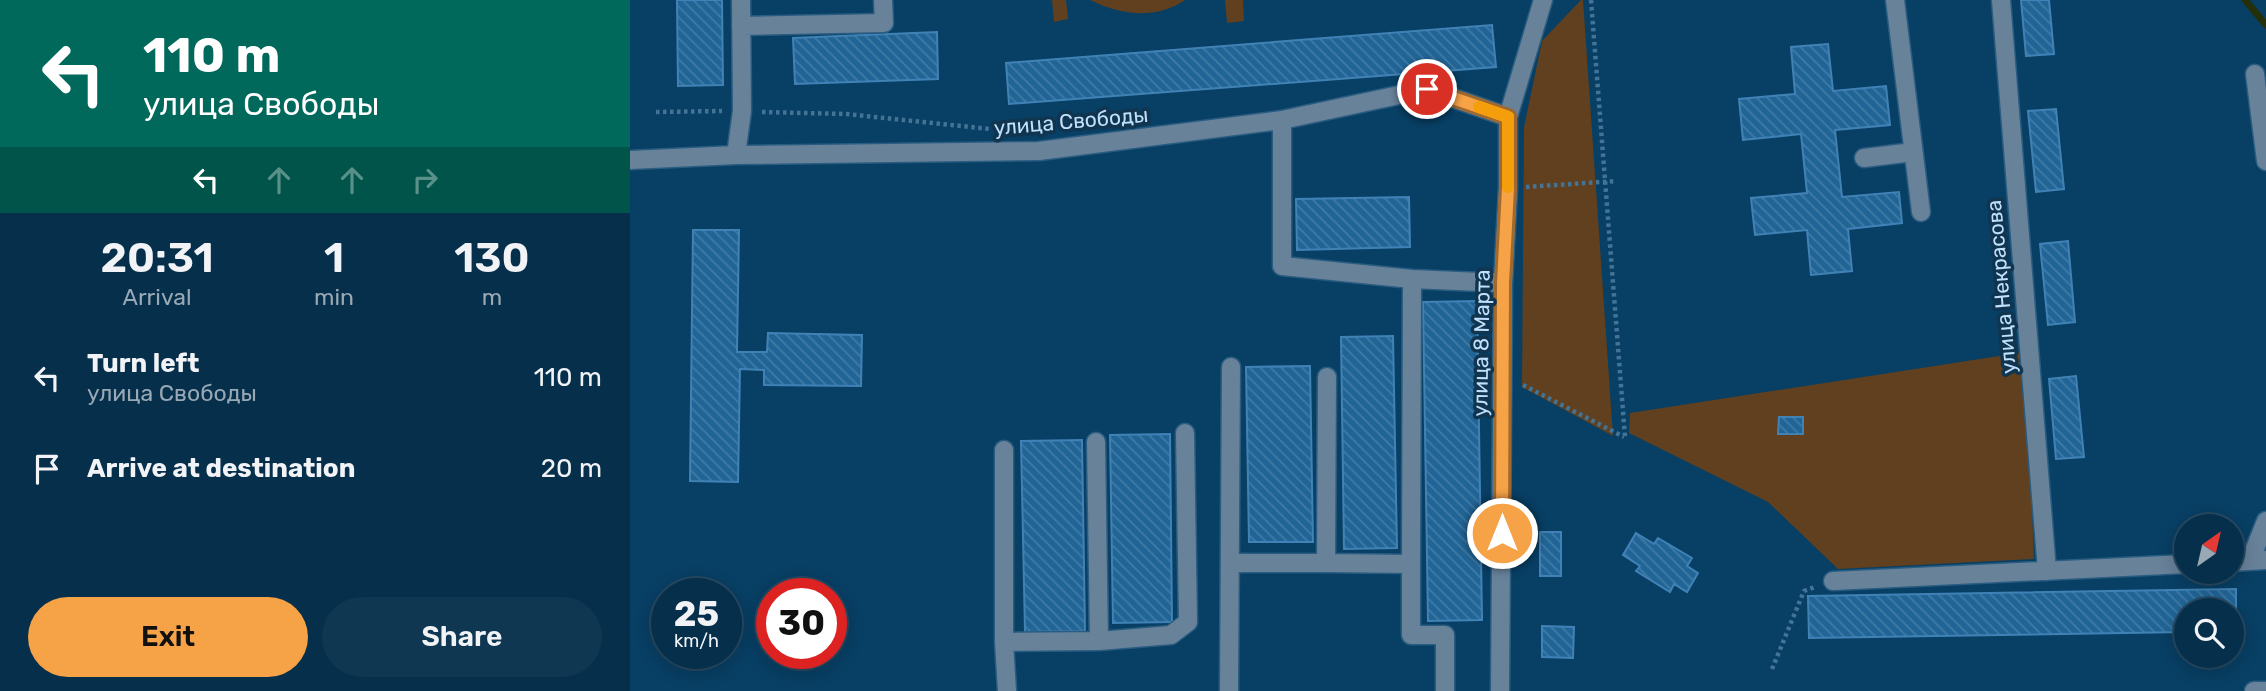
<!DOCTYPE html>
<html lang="en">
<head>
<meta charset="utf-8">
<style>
  body { margin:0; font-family:Rubik,sans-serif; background:#0f3752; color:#f1f3f6; height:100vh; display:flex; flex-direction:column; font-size:26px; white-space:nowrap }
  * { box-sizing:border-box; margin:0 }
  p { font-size:23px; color:#98a9b5 }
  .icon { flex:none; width:38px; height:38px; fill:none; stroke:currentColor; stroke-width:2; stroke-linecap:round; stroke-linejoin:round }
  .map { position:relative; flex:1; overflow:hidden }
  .side { display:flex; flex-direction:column; background:#062f4b; width:630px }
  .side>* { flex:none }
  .hud { background:#00695c; color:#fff; overflow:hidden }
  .needle { width:46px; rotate:34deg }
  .controls { position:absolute; left:1544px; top:514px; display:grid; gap:14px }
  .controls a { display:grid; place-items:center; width:70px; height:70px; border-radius:50%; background:#062f4b; box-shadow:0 4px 18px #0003,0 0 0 2px #274a63; font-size:35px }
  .speed { position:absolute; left:21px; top:578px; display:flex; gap:14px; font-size:35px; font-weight:700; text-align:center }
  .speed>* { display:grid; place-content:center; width:91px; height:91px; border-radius:50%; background:#062f4b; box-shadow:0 4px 18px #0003,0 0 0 2px #274a63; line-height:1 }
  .speed small { font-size:18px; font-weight:400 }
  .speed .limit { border:10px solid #d22; background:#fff; color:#111 }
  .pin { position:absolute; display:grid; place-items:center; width:60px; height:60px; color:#fff; margin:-30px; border:4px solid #fff; border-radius:50%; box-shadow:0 2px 7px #0007 }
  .me { position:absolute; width:77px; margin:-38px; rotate:0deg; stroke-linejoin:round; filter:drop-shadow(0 0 5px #0008) }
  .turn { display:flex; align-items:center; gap:24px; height:147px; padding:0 28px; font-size:32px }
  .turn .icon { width:91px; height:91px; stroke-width:2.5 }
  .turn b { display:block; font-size:49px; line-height:60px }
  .lanes { display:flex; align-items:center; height:66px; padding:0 28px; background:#0003; justify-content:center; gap:35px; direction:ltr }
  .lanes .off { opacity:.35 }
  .eta { display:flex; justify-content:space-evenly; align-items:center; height:119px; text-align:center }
  .eta b { font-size:42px; font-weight:600; line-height:49px }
  .primary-button { display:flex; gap:14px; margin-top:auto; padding:14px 28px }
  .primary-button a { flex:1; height:80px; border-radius:42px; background:#f6a247; color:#111; font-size:28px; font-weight:600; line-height:80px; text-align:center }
  .primary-button a+a { background:#0f3752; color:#f1f3f6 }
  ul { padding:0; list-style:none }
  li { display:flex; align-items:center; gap:21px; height:91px; padding:0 28px }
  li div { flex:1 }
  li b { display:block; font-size:26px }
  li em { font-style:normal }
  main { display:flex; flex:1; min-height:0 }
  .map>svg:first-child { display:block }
  .grass { fill:#60401e }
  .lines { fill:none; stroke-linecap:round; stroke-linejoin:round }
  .stream { stroke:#24300a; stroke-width:7 }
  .building { fill:url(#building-back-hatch); stroke:#4182b6; stroke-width:2 }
  .minor-casing { stroke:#295c80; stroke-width:21 }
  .path { stroke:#437395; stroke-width:4.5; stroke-dasharray:3.5 3.5; stroke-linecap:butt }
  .minor { stroke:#68829a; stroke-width:18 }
  .route-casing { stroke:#a0692e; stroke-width:18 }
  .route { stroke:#f6a247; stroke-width:12 }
  .slow { stroke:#f59e0b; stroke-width:12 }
  .labels { text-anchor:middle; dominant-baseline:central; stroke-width:7; stroke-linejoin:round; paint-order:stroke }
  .street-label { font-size:21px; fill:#c0e1fd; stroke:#11344f }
</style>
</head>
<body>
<main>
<section class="side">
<div class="hud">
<div class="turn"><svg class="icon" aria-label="left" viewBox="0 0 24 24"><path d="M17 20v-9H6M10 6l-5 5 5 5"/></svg><div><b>110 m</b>улица Свободы</div></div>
<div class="lanes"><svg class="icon" aria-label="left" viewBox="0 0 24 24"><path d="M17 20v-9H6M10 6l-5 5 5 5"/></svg><svg class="icon off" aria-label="ahead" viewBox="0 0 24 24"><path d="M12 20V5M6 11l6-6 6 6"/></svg><svg class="icon off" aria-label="ahead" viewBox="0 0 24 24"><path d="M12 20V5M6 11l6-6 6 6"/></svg><svg class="icon off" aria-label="right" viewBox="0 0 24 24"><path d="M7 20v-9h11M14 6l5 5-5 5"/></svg></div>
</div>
<div class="eta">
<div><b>20:31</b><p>Arrival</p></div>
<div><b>1</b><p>min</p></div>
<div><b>130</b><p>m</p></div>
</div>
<ul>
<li><svg class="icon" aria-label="left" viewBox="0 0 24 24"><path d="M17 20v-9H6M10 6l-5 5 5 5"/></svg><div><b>Turn left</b><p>улица Свободы</p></div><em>110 m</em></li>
<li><svg class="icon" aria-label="arrive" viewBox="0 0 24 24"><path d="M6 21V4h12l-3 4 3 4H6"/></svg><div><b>Arrive at destination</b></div><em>20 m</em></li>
</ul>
<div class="primary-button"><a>Exit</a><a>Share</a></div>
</section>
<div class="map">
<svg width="1636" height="691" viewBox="0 0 1636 691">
  <defs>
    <pattern id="building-back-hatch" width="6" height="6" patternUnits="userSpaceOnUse" patternTransform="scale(1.75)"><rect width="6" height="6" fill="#216597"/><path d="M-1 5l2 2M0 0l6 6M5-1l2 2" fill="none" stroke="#3f7ba6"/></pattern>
  </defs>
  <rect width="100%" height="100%" fill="#083f64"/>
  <!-- grass -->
  <path class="grass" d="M422,0H436L438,19L424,22Z
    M460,0H555C526,20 490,15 460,0Z
    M595,0H613L614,21L597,23Z
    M951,0H953L983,436L892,387L894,127L912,41Z
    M1395,352L1404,559L1208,569L1138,502L999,433L1000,413Z"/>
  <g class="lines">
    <!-- stream -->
    <path class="stream" d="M1615,0L1636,25"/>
  </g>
  <!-- building -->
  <path class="building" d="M47,0H92L93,85L48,86Z
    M1391,0H1419L1424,54L1396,56Z
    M862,25L866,67L379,104L376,63Z
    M307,32L308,79L165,84L163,38Z
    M1198,44L1203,91L1256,86L1260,125L1205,130L1212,197L1269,192L1272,223L1218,229L1222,271L1181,275L1177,230L1125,235L1121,198L1177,193L1171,134L1113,140L1109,99L1165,94L1161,47Z
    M1426,109L1434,189L1406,192L1398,111Z
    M779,197L780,247L667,250L666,199Z
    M63,230H109L107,352H137L138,333L232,335L231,386L134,385V370L110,369L108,482L60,481Z
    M1438,241L1445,322L1418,325L1410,244Z
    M847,301L852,620L798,621L793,302Z
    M763,336L767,548L714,549L711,337Z
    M680,366L683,542H619L616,367Z
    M1446,376L1454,457L1426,459L1419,379Z
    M1149,417H1173V434H1148Z
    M540,434L542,622L483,623L480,435Z
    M452,440L455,631L395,632L391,441Z
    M910,532H931V576H910Z
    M1006,533L1024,544L1028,538L1062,558L1057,566L1068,573L1057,592L1044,584L1040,592L1006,571L1010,566L993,555Z
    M1606,589V631H1601V611H1556V632L1179,638L1178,596Z
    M912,626L944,627L943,658L912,657Z"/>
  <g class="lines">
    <defs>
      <path id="minor" d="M1265,0L1291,212
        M1371,0L1417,571
        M111,26L254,23L253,0
        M1625,74L1636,161
        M652,120V266L782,279L873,283
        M106,155L112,111L111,0
        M1234,158L1283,152
        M0,160L106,155L409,151L652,120L797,89L878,117
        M697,377L696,563L781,564L782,279
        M466,442L469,641
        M374,450V642L377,691
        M1620,561L1636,521
        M1601,562L1636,560
        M600,563H696
        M781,564V635H815V691
        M1203,581L1556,564
        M374,642L469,641L541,635L558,622L555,433
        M599,691L601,367
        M870,691L873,283L878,188V117L913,0
        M1624,691H1636"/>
    </defs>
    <!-- minor casing -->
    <use href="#minor" class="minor-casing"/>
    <!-- path -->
    <path class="path" d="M961,0L995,437
      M26,112L92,111
      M132,112L216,114L360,129
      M896,187L986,181
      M893,385L994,437
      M1142,669L1174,591L1185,587"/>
    <!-- minor -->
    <use href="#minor" class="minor"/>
  </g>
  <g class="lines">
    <defs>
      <path id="route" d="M797,89L878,117V188L873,283L872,533"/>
    </defs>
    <!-- route casing -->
    <use href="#route" class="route-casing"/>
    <!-- route -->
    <use href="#route" class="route"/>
    <!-- slow -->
    <path class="slow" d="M849,107L878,117V187"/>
  </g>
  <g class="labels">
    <!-- street labels -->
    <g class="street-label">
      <text transform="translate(441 121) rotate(-5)">улица Свободы</text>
      <text transform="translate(1371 287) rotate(-95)">улица Некрасова</text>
      <text transform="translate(851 343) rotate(-89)">улица 8 Марта</text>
    </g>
  </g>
</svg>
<div class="controls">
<a><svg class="needle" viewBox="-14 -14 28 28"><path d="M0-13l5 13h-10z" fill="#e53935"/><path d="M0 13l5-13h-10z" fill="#98a9b5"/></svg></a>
<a><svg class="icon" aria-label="search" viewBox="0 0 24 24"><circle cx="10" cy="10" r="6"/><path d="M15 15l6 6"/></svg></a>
</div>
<div class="speed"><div>25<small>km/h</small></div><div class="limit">30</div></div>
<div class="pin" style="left:797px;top:89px;background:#d93025"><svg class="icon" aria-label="arrive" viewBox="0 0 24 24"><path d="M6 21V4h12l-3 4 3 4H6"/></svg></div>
<svg class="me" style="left:872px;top:533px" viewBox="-20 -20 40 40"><circle r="17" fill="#f6a247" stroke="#fff" stroke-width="3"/><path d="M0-11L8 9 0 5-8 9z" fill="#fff"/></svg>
</div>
</main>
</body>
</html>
